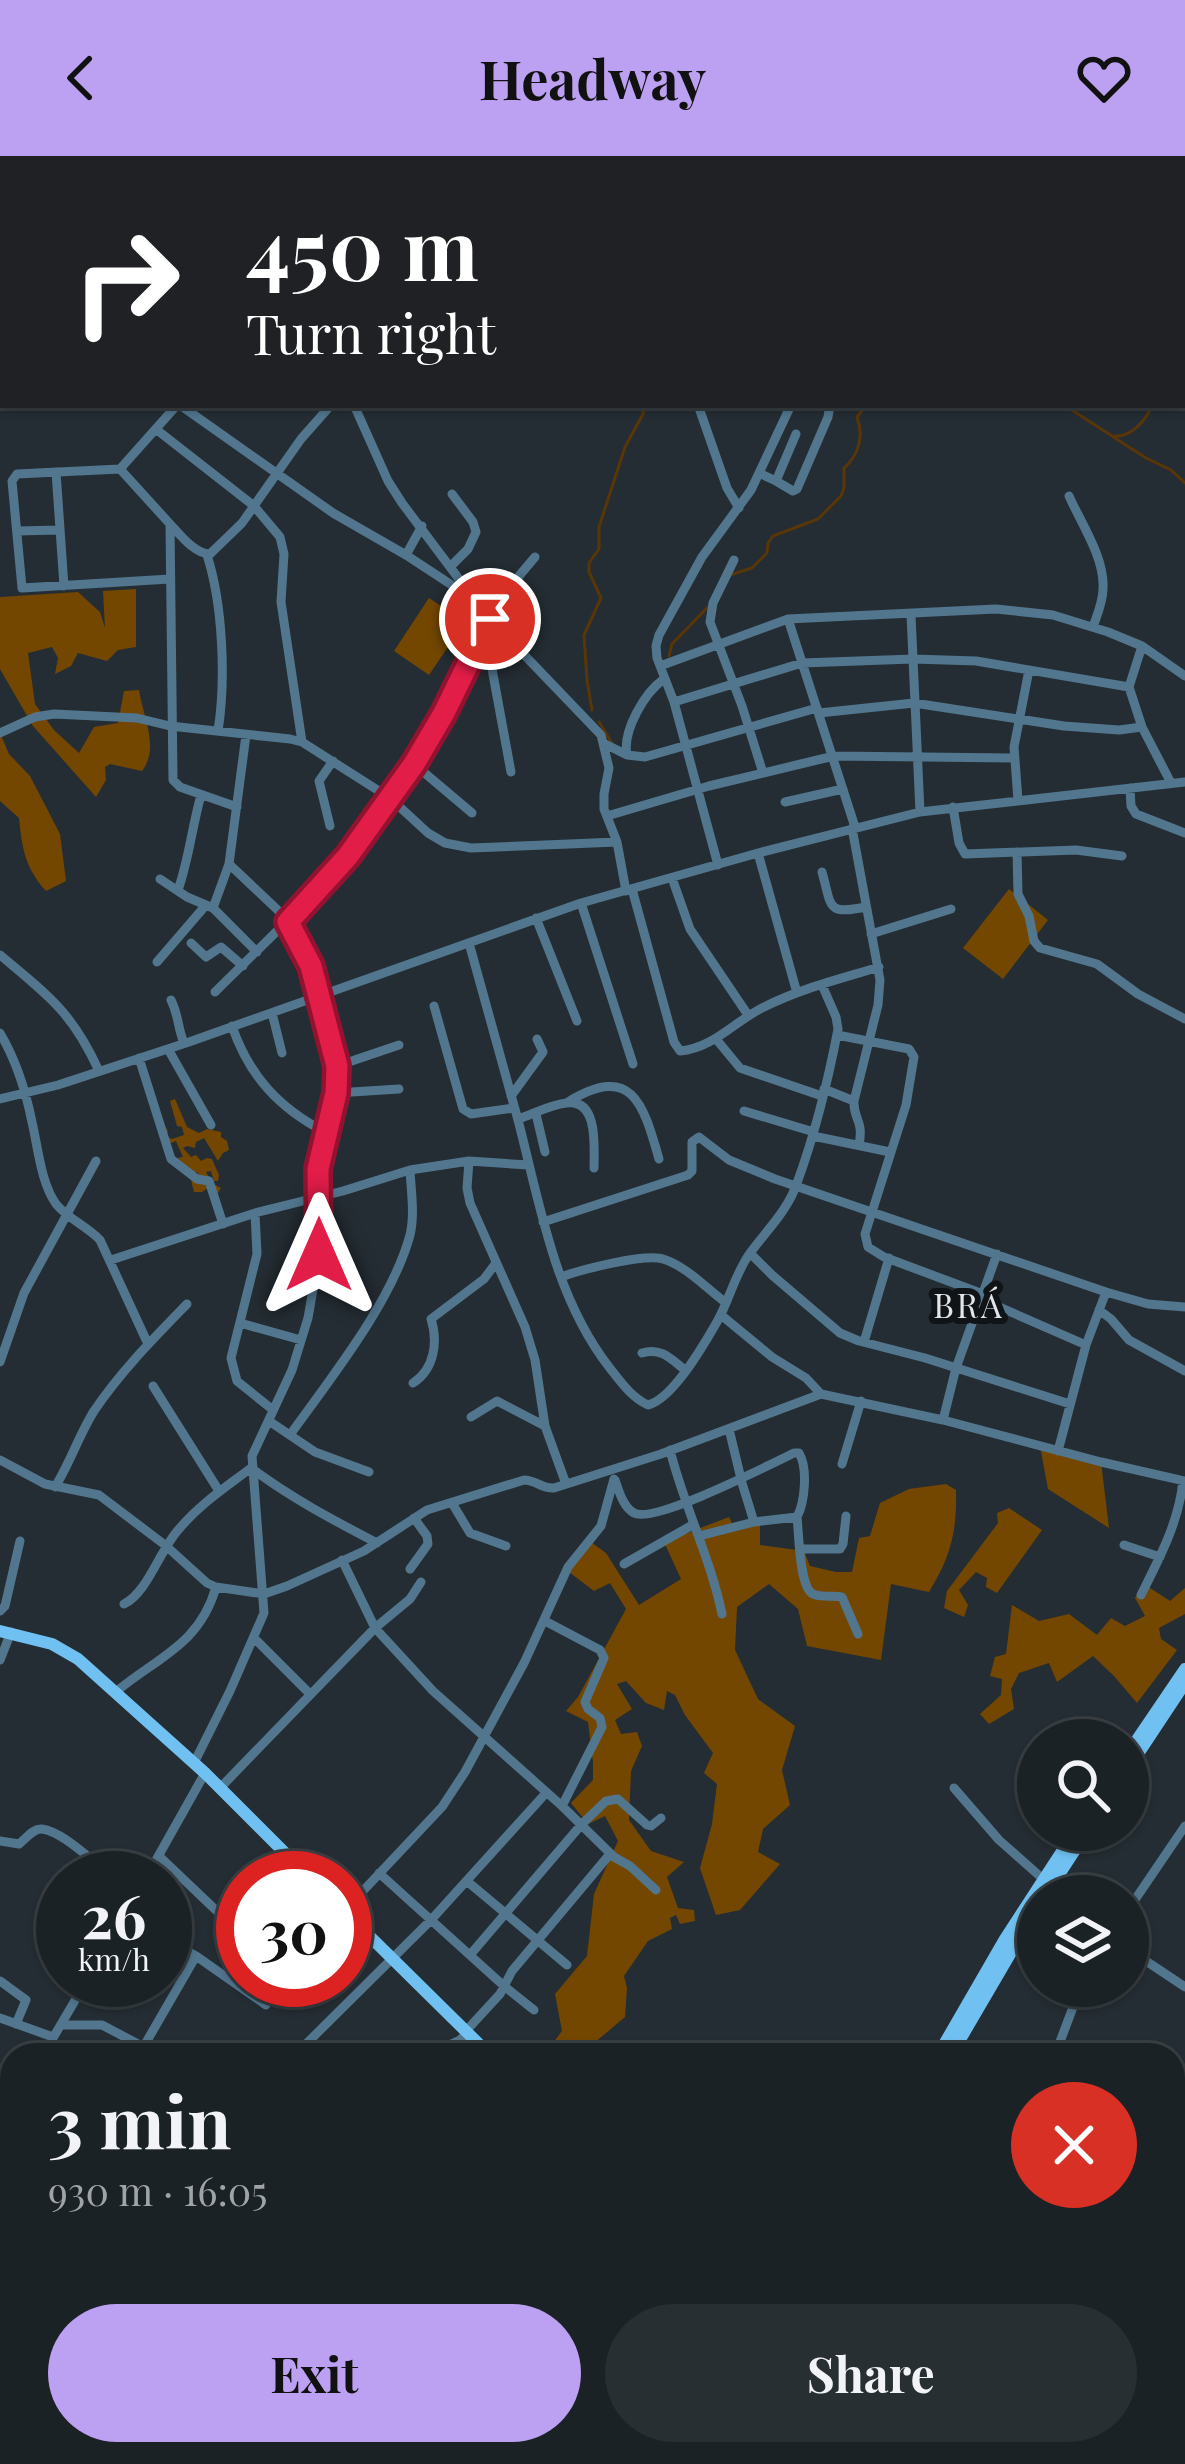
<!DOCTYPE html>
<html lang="en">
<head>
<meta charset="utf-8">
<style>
  body { margin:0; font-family:"Playfair Display",serif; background:#282f32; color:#f1f3f6; height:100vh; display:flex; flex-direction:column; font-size:45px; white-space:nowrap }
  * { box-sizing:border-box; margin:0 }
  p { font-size:39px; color:#a0a4a7 }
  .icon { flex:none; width:66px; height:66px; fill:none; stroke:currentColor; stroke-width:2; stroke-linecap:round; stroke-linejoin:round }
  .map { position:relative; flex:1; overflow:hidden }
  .sheet { position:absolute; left:0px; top:1887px; width:1185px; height:423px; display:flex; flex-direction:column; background:#1b2226; border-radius:36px 36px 0 0; box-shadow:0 3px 9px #0004,0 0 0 3px #393f43 }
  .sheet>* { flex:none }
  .top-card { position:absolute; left:0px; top:0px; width:1185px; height:252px; box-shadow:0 3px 9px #0004,0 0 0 3px #393f43; background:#202124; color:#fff; overflow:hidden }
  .tools { position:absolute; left:1017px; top:1563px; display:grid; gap:24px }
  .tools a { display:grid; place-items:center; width:132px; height:132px; border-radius:50%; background:#1b2226; box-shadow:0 3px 9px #0004,0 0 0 3px #393f43; font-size:60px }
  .speed { position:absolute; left:36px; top:1695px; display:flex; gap:24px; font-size:60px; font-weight:700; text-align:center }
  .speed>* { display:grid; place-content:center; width:156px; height:156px; border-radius:50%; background:#1b2226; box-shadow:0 3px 9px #0004,0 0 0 3px #393f43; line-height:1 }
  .speed small { font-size:30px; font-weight:400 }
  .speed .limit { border:18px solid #d22; background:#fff; color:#111 }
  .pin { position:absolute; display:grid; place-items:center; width:102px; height:102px; color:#fff; margin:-51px; border:6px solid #fff; border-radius:50%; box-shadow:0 3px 12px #0007 }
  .me { position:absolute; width:132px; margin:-66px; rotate:0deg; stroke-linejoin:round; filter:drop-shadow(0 0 9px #0008) }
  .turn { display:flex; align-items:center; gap:42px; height:252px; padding:0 48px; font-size:54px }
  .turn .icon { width:156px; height:156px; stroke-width:2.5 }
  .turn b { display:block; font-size:84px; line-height:102px }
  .round { display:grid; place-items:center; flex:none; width:126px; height:126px; border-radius:63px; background:#282f32 }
  .head { display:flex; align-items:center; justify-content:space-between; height:204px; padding:0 48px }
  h1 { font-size:72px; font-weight:700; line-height:90px }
  .action { display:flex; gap:24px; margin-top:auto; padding:24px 48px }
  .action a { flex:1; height:138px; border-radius:72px; background:#bca0f2; color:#111; font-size:48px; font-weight:700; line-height:138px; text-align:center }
  .action a+a { background:#282f32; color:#f1f3f6 }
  header { display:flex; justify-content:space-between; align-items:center; height:156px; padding:0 48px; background:#bca0f2; color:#111; font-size:54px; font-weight:700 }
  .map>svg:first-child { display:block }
  .green { fill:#744701 }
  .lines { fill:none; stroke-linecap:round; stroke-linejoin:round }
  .stream { stroke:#583608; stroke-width:3 }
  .minor { stroke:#51768e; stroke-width:9 }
  .major { stroke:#70c1f1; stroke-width:12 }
  .route-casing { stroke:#92132f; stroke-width:30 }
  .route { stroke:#e11d48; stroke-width:21 }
  .labels { text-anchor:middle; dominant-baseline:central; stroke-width:12; stroke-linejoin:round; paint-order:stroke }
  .neighbourhood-label { font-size:33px; letter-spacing:3px; fill:#e0e6ea; stroke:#101417 }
</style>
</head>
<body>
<header><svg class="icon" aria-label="back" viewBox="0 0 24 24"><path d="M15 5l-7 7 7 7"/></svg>Headway<svg class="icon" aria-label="heart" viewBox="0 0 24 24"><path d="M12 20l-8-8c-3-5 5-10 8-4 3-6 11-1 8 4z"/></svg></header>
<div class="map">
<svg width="1185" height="2308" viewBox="0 0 1185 2308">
  <rect width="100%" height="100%" fill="#242d33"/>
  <!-- green -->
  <path class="green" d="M136,433V491L118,494L107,505L78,497L71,510L55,518L58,502L52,491L28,497L35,548L54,574L79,597L94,571L118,567L124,535L139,534C143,561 160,592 142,615L110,608L105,611L106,624L96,641L33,570L0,513V441L78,436L100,456L105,472L103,435Z
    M429,442L465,466L429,519L394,495Z
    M0,577L9,598L30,620L60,678L66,725L46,735C25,712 22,692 19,662L0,645Z
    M1009,733L1048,764L1003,823L963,792Z
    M175,943L187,971L199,977L207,973L221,976V981L227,985L229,994L223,997L218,1005L204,982L196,986L195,992L187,990L183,992L191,1001L196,999L201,1005L207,1002L212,1003L219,1019L218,1025H214L211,1015L206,1016L212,1027L221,1032L218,1037H213L209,1031L202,1036H194L190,1020L199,1019L197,1016H190L177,1002L183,1001L176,985L168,988L158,977L160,969L165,970L168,975L165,980L172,983L184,979L182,971L177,970L170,945Z
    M1040,1290L1101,1306L1109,1372L1048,1333Z
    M946,1328L956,1334C957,1376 951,1400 929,1436L891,1428L881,1504L807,1490L798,1453L769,1428L737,1451L735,1494L758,1543L795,1570L782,1614L790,1649L763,1673L758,1696L780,1708L740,1754L716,1759L700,1712L712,1668L717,1628L704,1617L713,1597L685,1559L675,1539L667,1535L664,1554L646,1547L626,1525L617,1528L632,1553L615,1564L621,1578L637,1576L642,1590L631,1615L629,1664L651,1695L684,1706L667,1721L678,1752L694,1754L695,1765L680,1768L676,1759L670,1762L672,1773L648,1785L624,1820L627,1832L625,1861L580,1899H544L562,1875L555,1838L587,1800L594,1738L618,1685L605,1660L588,1668L571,1647L593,1624V1606L588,1566L566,1555L578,1541L626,1453L610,1427L594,1435L569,1416L588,1384L606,1397L639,1449L681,1423L664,1386L729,1361L734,1372L760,1367V1389L804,1395L810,1410L836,1416H852L859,1382L870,1380L880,1347L909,1333Z
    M1009,1352L1042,1374L997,1437L986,1431L987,1422L976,1416L959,1434L968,1449L964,1461L944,1452L947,1435L998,1367L997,1357Z
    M1144,1428L1170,1445L1185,1432V1458L1159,1472L1161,1483L1177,1494L1137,1547L1114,1520L1093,1500L1057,1526L1049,1507L1019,1517L1011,1533L1014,1553L989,1568L980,1558L1001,1539L1002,1523L990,1520L995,1501L1006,1498L1012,1449L1039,1465L1069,1458L1097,1479L1111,1462L1125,1470L1145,1460L1135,1442Z"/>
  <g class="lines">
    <!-- stream -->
    <path class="stream" d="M346,0L349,3
      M505,0L506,3
      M778,3V0
      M1182,190L1185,188
      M1064,249L1146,302L1171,314L1185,327
      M1115,280C1132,281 1147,263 1152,249
      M730,419L752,412L767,397L768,387L773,380L818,363L841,340L844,332V312C859,299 864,280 857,261L866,249
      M669,500L672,488L708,451
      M592,554L587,524L584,479L601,442L589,416V407L599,393V371L625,291L643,258L644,249
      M599,566L612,587"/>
    <!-- minor -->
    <path class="minor" d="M15,0L17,3
      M231,0L234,3
      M1088,0L1092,3
      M1162,0L1165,3
      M951,3L952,0
      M1069,3L1071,0
      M1182,20L1185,23
      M1182,80L1185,83
      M0,141L3,143
      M1182,149L1185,150
      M180,249L333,357L406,399L473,443
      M354,249L388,325L402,347L486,459L601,579L609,612L604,638V653L617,686L626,735
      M698,249L727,332L739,352
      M157,274L254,350L280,381L284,398L281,446L302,586
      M120,313L170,368L173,624L180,631L237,651
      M56,316L64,430
      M759,317L776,325L796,278
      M776,325L793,335L797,333L828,261L829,255L826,249
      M1069,340C1081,367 1105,402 1103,433C1103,446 1097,459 1093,471
      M170,368C181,380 195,398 210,398L242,367L301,283L331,249
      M17,375L59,374
      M207,399C223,449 226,524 218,575
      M406,399L422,370
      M734,404L713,447L710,466L742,550L763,617
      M451,410L468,393L476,376L473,366L452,338
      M170,423L22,432L12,325L17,318L120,313L177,249
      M486,459L535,401
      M911,459L920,656
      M788,463L855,671
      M485,475L511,616
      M1142,490L1129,531L1142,571L1171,627
      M660,510L788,463L996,453L1053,459L1108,476L1142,490L1185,520
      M674,546L802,507L913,503L976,505L1129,531
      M819,557L914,547L1064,570L1119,574L1142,571
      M0,577L35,561L54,558L137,562L170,570L290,583L302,586L390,642L428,677L445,687L471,692L617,686
      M605,588L627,599L645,601L817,552
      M627,599C622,575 645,536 664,523
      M414,608L472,657
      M1130,632L1131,650L1136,658L1185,677
      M1018,644L1014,591L1029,514
      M785,646L843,633
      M953,651L959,687L965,698L1076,694L1122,700
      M607,660L709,630L834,600L1013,602
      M330,670L319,625L333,605
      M852,672L880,824L878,849L854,945C853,964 864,963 859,989
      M1017,696L1018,738L1029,760L1034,785L1040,792L1097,808L1138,838L1185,863
      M758,697L797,837
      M718,709L674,546L657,502L656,490L659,479L702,401L751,334L791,249
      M822,716C832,751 826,759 865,751
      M672,722L690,773L748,859
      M160,723L187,741L213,752L257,796
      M632,733L674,886L680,895C713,892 734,866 762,852C799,833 840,823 879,811
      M178,734C189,703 192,671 201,639
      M581,747L633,908
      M213,752L229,708L246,579
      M536,762L577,865
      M871,778L951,753
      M191,787L206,801L221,791L243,810
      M469,787C485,846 502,905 518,964C540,1048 554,1140 609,1211C621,1226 631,1241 648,1249C673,1243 705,1187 718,1164C730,1142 735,1118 750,1097C767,1074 788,1054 797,1027C815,978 828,925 838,873L836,861L822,829
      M0,799C49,840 72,856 99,915
      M157,806L206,749
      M215,836C259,792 305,750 346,703C406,632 453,547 490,463
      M171,844C179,860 177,870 184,887
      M434,850L463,953L471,958L514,952
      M272,857L282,897
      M232,870C249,920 279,952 325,976
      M0,877C16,904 26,936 32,966C38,992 41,1027 56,1048C68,1063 87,1070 100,1084L148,1188
      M837,879L909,893L914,901L906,949L865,1078L868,1091L884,1101L983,1138
      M716,883L740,912L822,940
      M168,893L211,969
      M139,902L171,1003L197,1023L209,1025L223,1068
      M337,910L399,889
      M824,933L854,945
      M336,937L399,933
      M511,940L543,896L537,883
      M0,943L58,929L189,886L581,747L758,697L920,656L1185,626
      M568,946C632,907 643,947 659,1003
      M744,955L814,976
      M536,958L545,996
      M518,963C533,958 550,949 566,947C599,942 594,992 594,1012
      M813,980L890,996
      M469,1005L467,1032L470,1047L525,1171L535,1204L545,1270L566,1328
      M255,1057L257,1098L231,1202L237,1225L273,1254
      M543,1066L688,1019L692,1015V986L699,981L729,1004L775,1023L1106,1136
      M750,1097L772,1119L840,1177L859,1185L925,1202L1070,1248
      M111,1104L255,1057L343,1035L410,1014L469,1005L528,1009
      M561,1121C580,1114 645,1097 663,1103C686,1110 706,1132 725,1146
      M981,1143L1086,1189
      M1099,1154L1111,1163L1129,1184L1185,1215
      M721,1159L772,1201L806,1222L821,1238
      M240,1167L301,1184
      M864,1186L889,1102
      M642,1197C661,1191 671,1203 685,1214
      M0,1206L24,1137L96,1005
      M413,1227C435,1213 438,1185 431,1163L484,1123L496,1107
      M153,1230L219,1335
      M471,1261L497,1245L545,1270
      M943,1264L956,1212L997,1098
      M269,1265L315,1296L369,1316
      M290,1279C330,1223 392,1146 410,1079C415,1058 411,1035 410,1014
      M670,1294C684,1350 710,1401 722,1458
      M1058,1295L1086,1189L1106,1136L1148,1148L1185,1151
      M0,1304L45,1328L99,1339L165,1389L207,1427L216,1431L264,1438L287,1430L364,1395L427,1354L524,1324C536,1324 542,1333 554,1332L661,1298L821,1238L943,1264L1101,1306L1185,1325
      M842,1308L861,1245
      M615,1324C619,1335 623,1351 634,1357C654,1368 769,1309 794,1297H799C808,1312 805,1346 797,1361C799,1377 799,1431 813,1438C821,1442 834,1439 842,1441L858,1478
      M55,1331C70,1307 79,1279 94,1255C121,1215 154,1182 187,1148
      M452,1347L470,1377L506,1390
      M754,1366L797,1361
      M699,1380L754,1366L742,1327L729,1273
      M1124,1389L1160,1401
      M801,1393H840L843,1388L846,1360
      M342,1404L375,1472L433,1535L562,1650L614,1701L630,1710L656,1734
      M624,1408L694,1368
      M410,1413L428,1388L427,1380L414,1362
      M1141,1439C1159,1403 1179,1366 1183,1325
      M124,1448C148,1436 159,1395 179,1373C200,1348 226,1331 251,1312C291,1342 333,1364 377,1387
      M0,1455L5,1450L20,1385
      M545,1465L600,1494L604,1502L585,1546L588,1553L600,1562L602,1571L562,1650
      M254,1482L310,1538
      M0,1504L11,1476
      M117,1535C158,1501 200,1488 216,1431
      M194,1607L230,1535L264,1457L252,1300L292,1214L308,1162L319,1099V1002L337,927V910L326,864L306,798L284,760L229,708
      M220,1632L375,1472L410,1443L421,1426
      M954,1632L999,1684L1043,1723
      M0,1685L19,1688C26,1683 33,1672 42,1673C65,1676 96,1710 116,1722
      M159,1700L243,1780
      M379,1717L504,1830L534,1854
      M146,1722L205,1617
      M468,1726L567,1809
      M345,1754L442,1651L465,1616L524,1507L568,1411L601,1370L614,1323
      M1128,1754L1185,1670
      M165,1783L196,1800L266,1849
      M1128,1793L1185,1831
      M470,1799L581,1669L606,1645L618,1643L647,1669L651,1670L661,1662
      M309,1824L320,1834
      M0,1825L26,1844L16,1868
      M0,1862L53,1881
      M61,1869H102L159,1899
      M465,1876L500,1838L512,1815L610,1698
      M144,1890L196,1800
      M43,1899L87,1824
      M295,1899L431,1764L546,1637
      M427,1899L460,1884L467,1877
      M1055,1899L1081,1830
      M0,1971L12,1951
      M0,1991L12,1998
      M1173,2042L1185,2048
      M0,2092L12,2070
      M1173,2236H1185
      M660,2298L681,2308
      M1027,2308V2298"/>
    <!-- major -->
    <path class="major" d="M0,1475L52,1488L78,1503L205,1617L310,1722
      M1128,1597L1185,1513
      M1128,1613L1185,1527
      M1045,1740L1088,1674
      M345,1756L490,1899
      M938,1899L1005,1783L1076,1674
      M951,1899L1038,1750
      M782,2308L785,2298
      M793,2308L796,2298"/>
  </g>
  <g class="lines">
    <defs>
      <path id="route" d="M319,1099L318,1013L336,937L337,910L311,810L288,766L348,700L414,608L444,557L490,463"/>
    </defs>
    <!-- route casing -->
    <use href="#route" class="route-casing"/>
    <!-- route -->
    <use href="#route" class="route"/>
  </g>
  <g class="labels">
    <!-- neighbourhood labels -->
    <g class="neighbourhood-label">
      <text x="969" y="1148">BRÁ</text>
    </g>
  </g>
</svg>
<div class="tools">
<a><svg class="icon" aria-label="search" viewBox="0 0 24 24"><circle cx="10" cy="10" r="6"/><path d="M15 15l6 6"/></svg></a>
<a><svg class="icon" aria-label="layers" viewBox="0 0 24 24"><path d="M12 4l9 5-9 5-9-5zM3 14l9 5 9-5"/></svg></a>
</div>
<div class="speed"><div>26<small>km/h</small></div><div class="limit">30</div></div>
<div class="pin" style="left:490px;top:463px;background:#d93025"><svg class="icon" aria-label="arrive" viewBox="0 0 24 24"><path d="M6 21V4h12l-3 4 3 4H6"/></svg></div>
<svg class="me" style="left:319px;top:1099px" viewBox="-20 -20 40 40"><path d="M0-17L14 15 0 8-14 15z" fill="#e11d48" stroke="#fff" stroke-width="4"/></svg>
<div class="top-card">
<div class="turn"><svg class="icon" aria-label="right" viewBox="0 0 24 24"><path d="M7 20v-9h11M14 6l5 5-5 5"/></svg><div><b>450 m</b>Turn right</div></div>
</div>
<section class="sheet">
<div class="head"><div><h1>3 min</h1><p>930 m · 16:05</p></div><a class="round" style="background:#d93025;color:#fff"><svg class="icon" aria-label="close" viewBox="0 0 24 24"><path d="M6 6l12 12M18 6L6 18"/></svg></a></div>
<div class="action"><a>Exit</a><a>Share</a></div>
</section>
</div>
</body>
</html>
